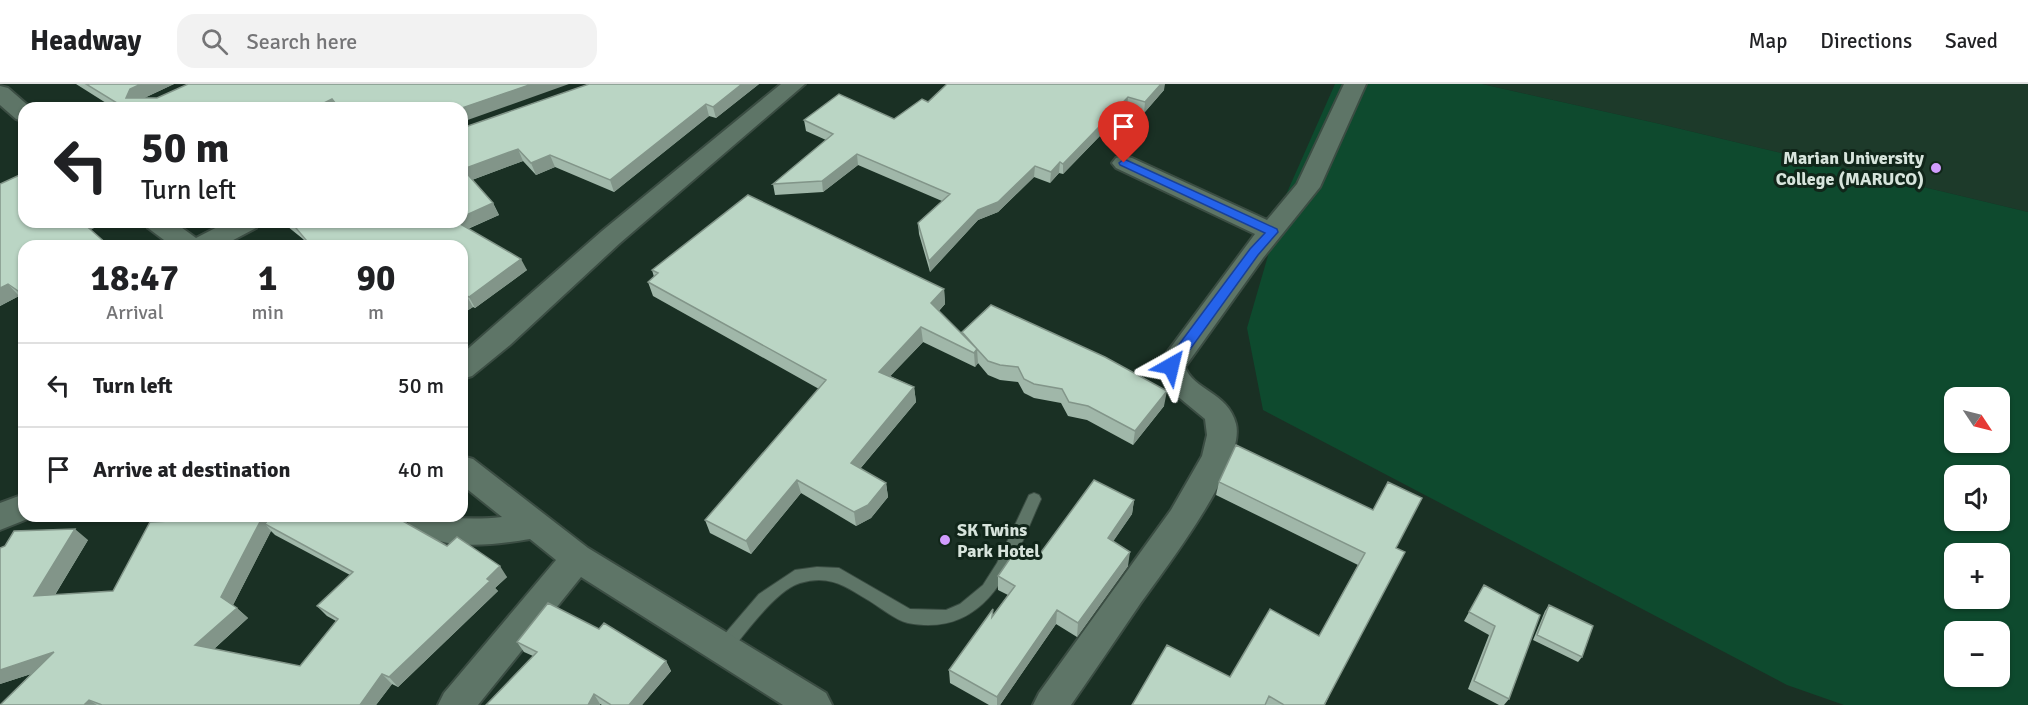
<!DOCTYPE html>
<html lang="en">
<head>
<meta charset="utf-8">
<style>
  body { margin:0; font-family:Signika,sans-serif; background:#f2f2f2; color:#202124; height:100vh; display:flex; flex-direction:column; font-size:22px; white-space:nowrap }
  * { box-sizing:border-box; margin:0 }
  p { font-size:20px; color:#757577 }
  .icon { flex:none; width:33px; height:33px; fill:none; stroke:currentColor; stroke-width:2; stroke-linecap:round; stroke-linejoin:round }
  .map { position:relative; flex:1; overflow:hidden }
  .panel { position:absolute; left:18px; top:156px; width:450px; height:282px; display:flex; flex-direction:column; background:#fff; border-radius:18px; box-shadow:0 2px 4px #0004 }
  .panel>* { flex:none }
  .top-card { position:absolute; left:18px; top:18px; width:450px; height:126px; border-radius:18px; box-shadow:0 2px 4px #0004; background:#fff; color:#202124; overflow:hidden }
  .needle { width:39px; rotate:125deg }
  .controls { position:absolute; left:1944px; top:303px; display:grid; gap:12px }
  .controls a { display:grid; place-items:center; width:66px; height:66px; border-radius:12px; background:#fff; box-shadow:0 2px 4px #0004; font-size:30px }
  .pin { position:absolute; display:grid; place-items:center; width:51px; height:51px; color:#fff; margin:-62px -26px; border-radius:50% 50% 50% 0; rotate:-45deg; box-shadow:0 0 6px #0007 }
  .pin .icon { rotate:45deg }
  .me { position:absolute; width:66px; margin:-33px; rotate:37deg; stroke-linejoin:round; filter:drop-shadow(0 0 4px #0008) }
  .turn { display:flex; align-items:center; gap:21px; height:126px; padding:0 24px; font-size:27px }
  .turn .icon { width:78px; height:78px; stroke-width:2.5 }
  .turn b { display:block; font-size:42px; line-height:51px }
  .eta { display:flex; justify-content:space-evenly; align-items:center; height:102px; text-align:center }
  .eta b { font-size:36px; font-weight:800; line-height:42px }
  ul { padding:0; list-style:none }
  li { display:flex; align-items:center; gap:18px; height:84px; padding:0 24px; border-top:2px solid #e0e0e0 }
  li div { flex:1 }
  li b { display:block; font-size:22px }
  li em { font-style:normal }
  header { display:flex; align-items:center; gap:36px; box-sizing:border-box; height:84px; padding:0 30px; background:#fff; border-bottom:2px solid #e0e0e0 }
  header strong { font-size:28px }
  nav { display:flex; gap:33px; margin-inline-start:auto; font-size:21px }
  .search { width:420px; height:54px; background:#f2f2f2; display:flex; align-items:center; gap:15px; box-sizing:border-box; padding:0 21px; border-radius:18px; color:#757577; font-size:22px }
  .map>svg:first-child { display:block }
  .built { fill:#1d3a2a }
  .green { fill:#0e4a2e; fill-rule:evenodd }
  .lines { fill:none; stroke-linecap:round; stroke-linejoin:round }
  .lane-casing { stroke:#3b4d43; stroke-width:2 }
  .street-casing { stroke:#3b4d43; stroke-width:4 }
  .lane { fill:#5e7567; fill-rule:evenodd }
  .street { fill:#5e7567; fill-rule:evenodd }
  .wall { fill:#a0b7a9; fill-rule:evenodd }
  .shaded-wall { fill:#829589 }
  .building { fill:#bad5c4; stroke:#829589; stroke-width:1.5 }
  .route { fill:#2563eb; stroke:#184099; stroke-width:1.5 }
  .poi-dot { fill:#d19dfe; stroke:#11261a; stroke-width:2 }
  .labels { text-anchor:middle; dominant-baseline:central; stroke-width:6; stroke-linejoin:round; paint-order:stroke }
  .poi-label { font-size:18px; font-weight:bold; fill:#d7e4dc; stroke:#11261a; text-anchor:end }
</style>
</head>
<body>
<header>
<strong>Headway</strong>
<div class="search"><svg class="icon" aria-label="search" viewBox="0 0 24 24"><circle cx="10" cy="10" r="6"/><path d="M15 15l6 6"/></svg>Search here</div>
<nav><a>Map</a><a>Directions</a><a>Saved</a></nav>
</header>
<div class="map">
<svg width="2028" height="621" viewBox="0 0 2028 621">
  <rect width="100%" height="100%" fill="#1a3024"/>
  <!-- built -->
  <path class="built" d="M1482,0H2028V128L1660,40Z"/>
  <!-- green -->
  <path class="green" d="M1335,0H1482L1660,40L2028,128V621H1844L1787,601L1263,326L1247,244L1285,113ZM1954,314H2000V358H1954ZM1954,392H2000V436H1954ZM1954,470H2000V514H1954ZM1954,548H2000V592H1954Z"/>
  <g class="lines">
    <defs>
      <path id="lane" d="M1034,409L1039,411L1041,415C1014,475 991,555 908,539C895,536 880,523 868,516C845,502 829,490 800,499C776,506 745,550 729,569L723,571L717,569L715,564L717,559L759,510L795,486L817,483L839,484L910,525L946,526L960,520L983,501L997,479L1029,411Z"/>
      <path id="street" d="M781,0H805L620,159L510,261L472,292L462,295V270L602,147Z
        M1344,0H1366L1320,103L1263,174L1185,283C1193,306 1228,308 1236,340C1246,381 1163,487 1138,523C1116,555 1094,588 1071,621H1033L1039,609L1171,426L1202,372L1207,351L1205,335L1170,306L1157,282L1255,150L1116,84L1112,79L1116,74L1124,72L1132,74L1267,136L1297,100Z
        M0,2L8,4L31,24H24V37L16,35L0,21Z
        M145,138H174L196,154L227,138H259L256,144L222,162H172L148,144Z
        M462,372L473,375L588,464L826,609L832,621H783L581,493L478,621H438L444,609L556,476L530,455C495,461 424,471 404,432C437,432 469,437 502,433L462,401Z
        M24,410V432H35L0,446V419Z"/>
    </defs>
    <!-- lane casing -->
    <use href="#lane" class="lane-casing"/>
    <!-- street casing -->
    <use href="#street" class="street-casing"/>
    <!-- lane -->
    <use href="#lane" class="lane"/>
    <!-- street -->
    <use href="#street" class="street"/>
  </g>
  <!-- wall -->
  <path class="wall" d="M76,0H174L144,14H157L188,0L462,24H114Z
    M759,0L716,34L709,32L614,108L555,83L536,91L523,77L472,96L493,119L499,131L468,145L527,186L475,224L473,223L462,230V162H309L303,155L282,138H462V44Z
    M1164,6L1144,29L1127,24L1063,90L1059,89L1050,99L1034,93L998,128L978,136L930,188L919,150L918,139L942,117L858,81L823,108L775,111L773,100L826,56L806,47L804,36L894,35L928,18Z
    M0,100L24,138H89L94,144L24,162V215L19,212L0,222Z
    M652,186L944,205L945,220L939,227L962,250V248L1164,322L1133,361L1087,336L1068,332L1061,319L1034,314L1024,309L1018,298L1000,296L988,291L978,279L975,283L923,258L890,292L914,303L916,318L860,385L886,399L888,413L871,434L856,442L801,409L751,470L710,449L705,436L819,305L653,212L648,198L654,193Z
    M1219,398L1397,464L1325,621H1132L1230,593L1319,552L1358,481L1216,411Z
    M1134,416L1132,430L1113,457L1128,482L1077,553L1056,540L1000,621H989L950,599L949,586L993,525V531L1008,511L998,506V492L1039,471Z
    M213,432L447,462L507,493L495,504L498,507L398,603L392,600L376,621H0L31,590L0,600V464L88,456L55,511L113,507L211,435ZM271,447L275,451L350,491L317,522L327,532L336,537L300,582L214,565L248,534L233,521Z
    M1484,501L1540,531L1509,615L1504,621H1499L1468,605L1489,551L1464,537Z
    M1549,521L1582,573L1578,578L1533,556L1545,527Z
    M517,558L666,577L671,587L642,621H602L600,620V621H486L533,572L524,568Z"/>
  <!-- shaded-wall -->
  <path class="shaded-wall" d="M141,0H174L138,17L126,14L130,5Z
    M532,0H569L462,38V24Z
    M742,0H759L716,34L713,23Z
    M1161,0H1165L1164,6L1144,29L1145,18Z
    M1128,13L1127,24L1063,90V80Z
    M332,15L338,24H314Z
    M706,20L709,32L614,108L610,96Z
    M518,65L523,77L469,97L463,85Z
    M857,70L858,81L823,108L822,97Z
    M550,71L555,83L536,91L531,79Z
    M1060,78L1059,89L1050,99L1051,88Z
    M1035,82L1034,93L998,128L978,136L930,188L929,177L978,126Z
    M493,119L499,131L460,148L455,138H462V133Z
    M81,138H89L94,144L89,147Z
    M521,175L527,186L475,224L469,213Z
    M8,200L19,212L0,222V204Z
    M944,205L945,220L932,234L931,219Z
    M466,211L473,223L462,230V214Z
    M921,243L923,258L881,302L879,288Z
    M977,265L978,279L975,283L974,269Z
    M914,303L916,318L853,393L851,379Z
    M1167,307L1164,322L1133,361L1135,347Z
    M797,396L801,409L751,470L746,457Z
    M886,399L888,413L871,434L856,442L854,428Z
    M1134,416L1132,430L1106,468L1108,454Z
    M263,432H274L265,440L271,447L232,523L221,513Z
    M75,445L88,456L48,522L34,512Z
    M1130,468L1128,482L1077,553L1078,539Z
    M500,482L507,493L495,504L498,507L398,603L389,593Z
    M237,524L248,534L207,571L195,561Z
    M1057,526L1056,540L1000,621H997V613Z
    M54,568L68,578L0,600V586Z
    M666,577L671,587L642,621H629Z
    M382,590L392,600L376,621H360Z
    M594,610L600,620V621H588Z
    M89,616L97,621H84Z"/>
  <!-- building -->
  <path class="building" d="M86,0H141L130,5L126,14H157L188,0H532L462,24H339L332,15L314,24H125Z
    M589,0H742L713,23L706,20L610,96L550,71L531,79L518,65L463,85L493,119L462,133V44Z
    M947,0H1161L1145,18L1128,13L1063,80L1060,78L1051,88L1035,82L998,118L978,126L929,177L918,139L950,110L857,70L822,97L773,100L833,50L804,36L839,10L894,35L922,15L928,18Z
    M24,89V138H82L109,162H24V211L8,200L0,204V100Z
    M748,111L944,205L931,219L977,265L962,248L991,221L1105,273L1167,307L1135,347L1088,322L1069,318L1062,305L1034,300L1024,295L1018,283L1000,281L988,277L977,265L974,269L921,243L879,288L914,303L851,379L886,399L868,421L854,428L797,396L746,457L705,436L826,296L648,198L658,189L652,186Z
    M288,138H457L521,175L469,213L466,211L462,214V162H311L296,144Z
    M1236,361L1373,426L1388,398L1422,414L1396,464L1405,468L1324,621H1284L1269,612L1265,621H1132L1167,561L1230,593L1270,525L1319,552L1365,469L1219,398Z
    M1094,396L1134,416L1108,454L1130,468L1078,539L1057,526L997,613L949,586L993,525L992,533L1015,502L998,492L1020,460L1039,471Z
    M213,432H263L221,513L237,524L195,561L300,582L338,535L317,522L353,488L265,440L270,432H394L447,462L457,453L500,482L487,495L490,497L389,593L382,590L360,621H102L89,616L84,621H0L54,568L0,586V464L5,462L14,447L75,445L34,512L113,507L150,438L211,435Z
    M1484,501L1540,531L1509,615L1474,597L1495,542L1469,528Z
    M548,519L599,545L604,539L666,577L629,621H611L594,610L588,621H486L537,568L517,558Z
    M1549,521L1593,542L1582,573L1537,551Z"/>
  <!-- route -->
  <path class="route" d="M1124,75L1277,145L1278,148L1258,171L1176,285L1171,287L1164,282L1166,278L1250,165L1265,149L1120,81L1119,79Z"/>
  <!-- markers -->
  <g class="poi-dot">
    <circle cx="1936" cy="84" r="6"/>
    <circle cx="945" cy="456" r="6"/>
  </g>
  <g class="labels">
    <!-- poi labels -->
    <g class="poi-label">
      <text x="1924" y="74">Marian University<tspan x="1924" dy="21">College (MARUCO)</tspan></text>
      <text x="957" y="446" text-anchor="start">SK Twins<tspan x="957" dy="21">Park Hotel</tspan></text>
    </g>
  </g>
</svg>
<div class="controls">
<a><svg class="needle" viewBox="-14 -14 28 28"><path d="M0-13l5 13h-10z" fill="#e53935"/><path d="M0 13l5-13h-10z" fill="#757577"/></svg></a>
<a><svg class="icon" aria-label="sound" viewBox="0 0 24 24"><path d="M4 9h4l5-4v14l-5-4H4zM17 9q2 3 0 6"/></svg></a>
<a>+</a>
<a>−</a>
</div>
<div class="pin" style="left:1124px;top:79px;background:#d93025"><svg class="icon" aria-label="arrive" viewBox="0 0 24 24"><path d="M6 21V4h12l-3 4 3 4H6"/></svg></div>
<svg class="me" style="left:1171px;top:282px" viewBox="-20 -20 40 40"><path d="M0-17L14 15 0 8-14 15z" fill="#2563eb" stroke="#fff" stroke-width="4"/></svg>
<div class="top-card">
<div class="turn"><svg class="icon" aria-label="left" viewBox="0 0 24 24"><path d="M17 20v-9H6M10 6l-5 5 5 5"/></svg><div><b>50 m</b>Turn left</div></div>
</div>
<section class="panel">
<div class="eta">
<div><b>18:47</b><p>Arrival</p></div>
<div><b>1</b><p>min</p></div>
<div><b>90</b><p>m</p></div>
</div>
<ul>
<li><svg class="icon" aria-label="left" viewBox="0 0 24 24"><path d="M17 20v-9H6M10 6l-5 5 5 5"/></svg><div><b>Turn left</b></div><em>50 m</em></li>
<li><svg class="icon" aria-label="arrive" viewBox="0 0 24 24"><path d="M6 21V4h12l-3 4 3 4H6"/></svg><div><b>Arrive at destination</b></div><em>40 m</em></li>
</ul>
</section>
</div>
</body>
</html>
